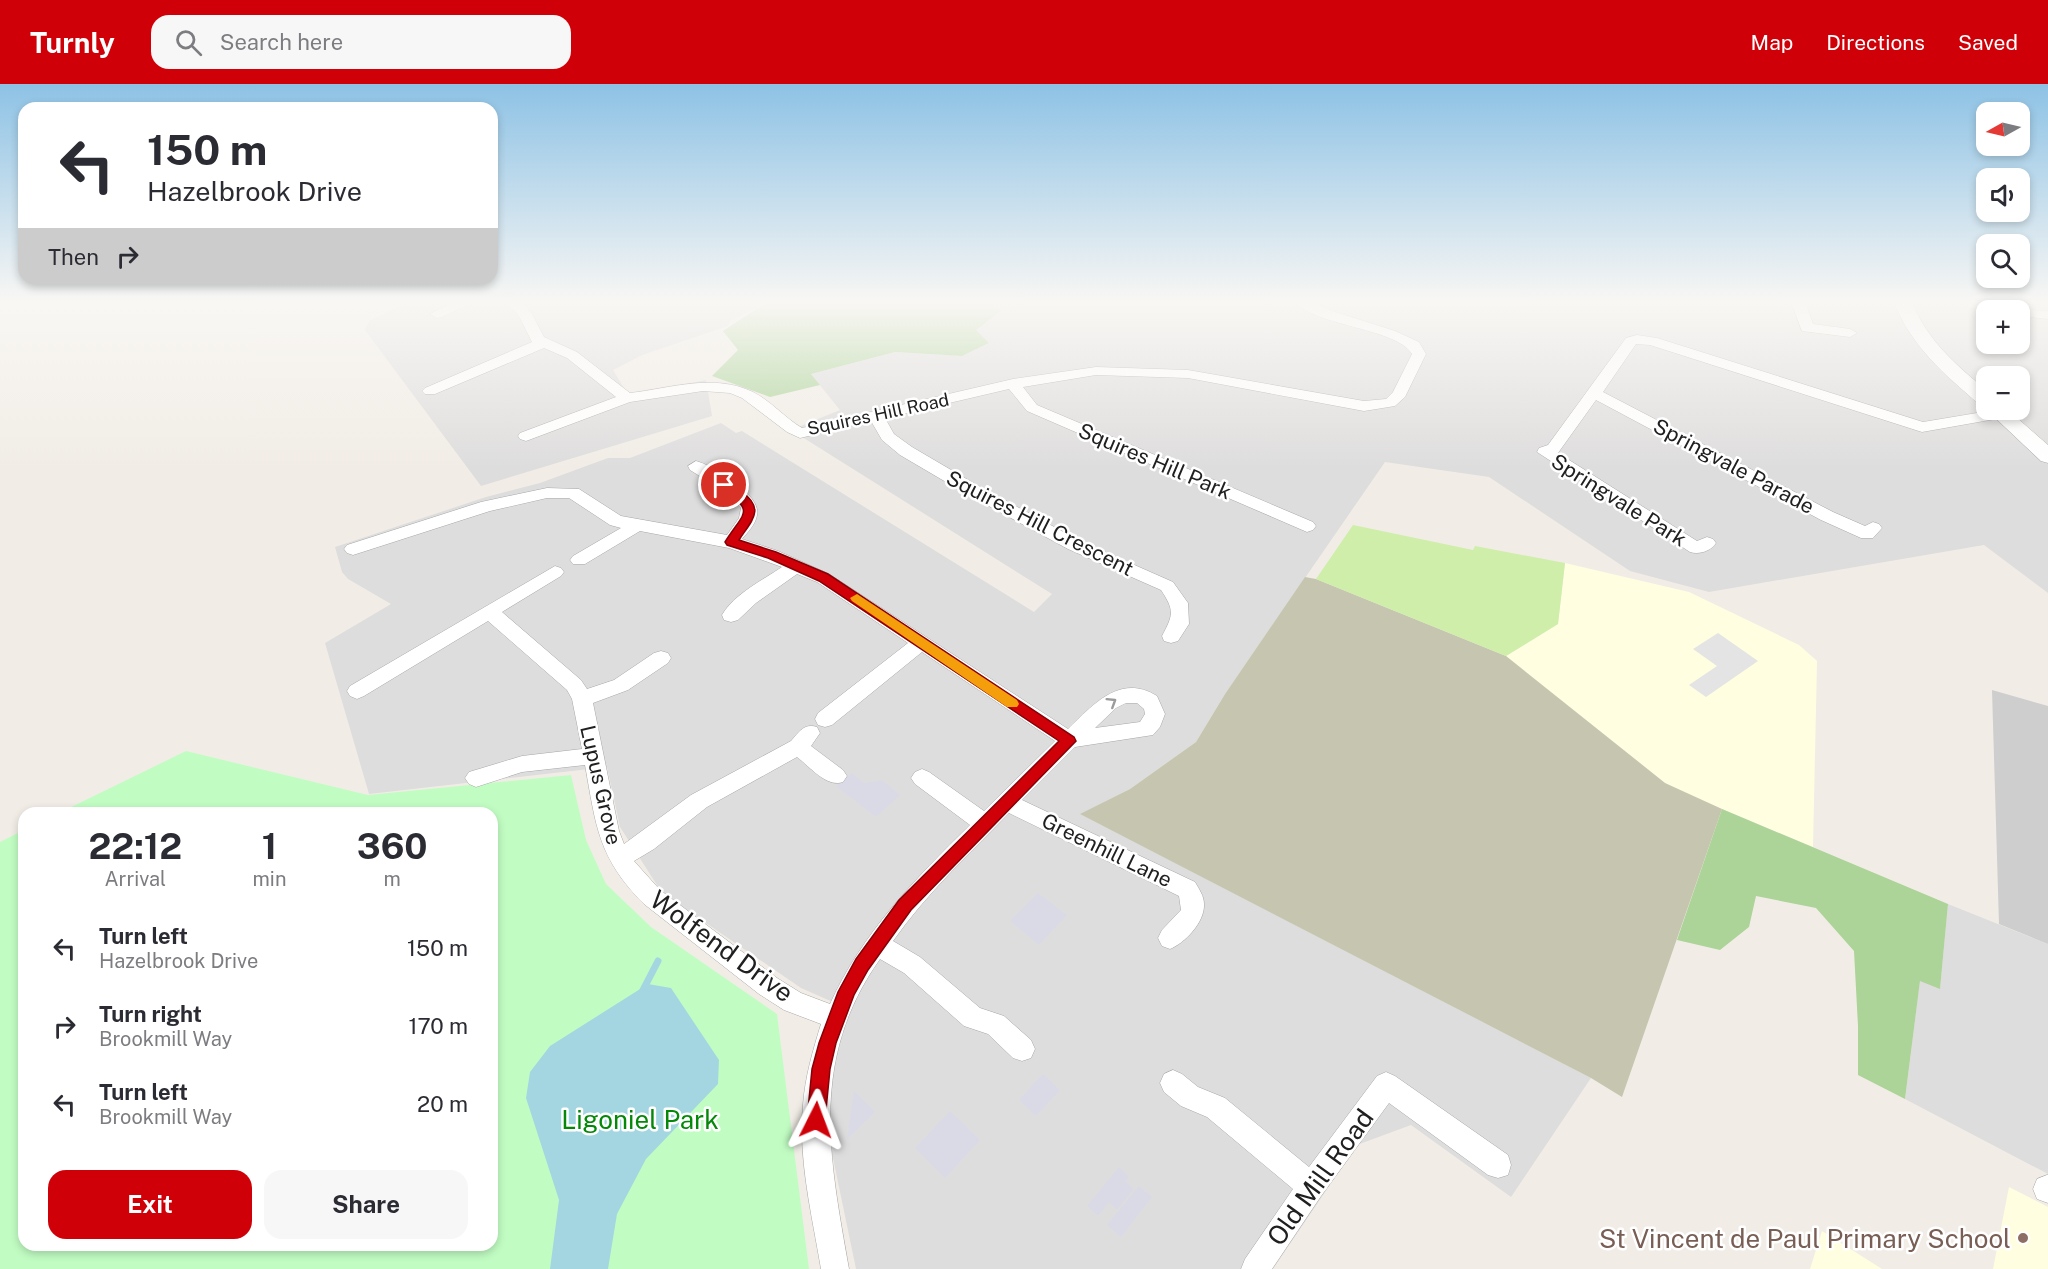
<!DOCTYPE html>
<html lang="en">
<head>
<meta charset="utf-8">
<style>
  body { margin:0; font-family:"Public Sans",sans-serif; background:#f7f7f7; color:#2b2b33; height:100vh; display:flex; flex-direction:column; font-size:22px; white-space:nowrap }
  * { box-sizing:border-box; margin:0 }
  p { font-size:20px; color:#7c7c81 }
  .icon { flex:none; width:33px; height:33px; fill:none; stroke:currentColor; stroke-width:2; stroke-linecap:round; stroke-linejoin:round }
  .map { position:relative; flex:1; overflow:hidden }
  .details { position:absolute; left:18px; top:723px; width:480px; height:444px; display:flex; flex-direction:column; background:#fff; border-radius:18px; box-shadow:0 3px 9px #0003 }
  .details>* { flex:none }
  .hud { position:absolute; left:18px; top:18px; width:480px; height:183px; border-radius:18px; box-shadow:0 3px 9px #0003; background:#fff; color:#2b2b33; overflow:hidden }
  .needle { width:39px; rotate:262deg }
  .buttons { position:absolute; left:1976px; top:18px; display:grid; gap:12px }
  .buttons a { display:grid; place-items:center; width:54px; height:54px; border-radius:12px; background:#fff; box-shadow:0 3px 9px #0003; font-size:30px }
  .pin { position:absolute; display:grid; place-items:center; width:51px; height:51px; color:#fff; margin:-26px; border:3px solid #fff; border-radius:50%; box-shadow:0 2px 6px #0007 }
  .me { position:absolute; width:66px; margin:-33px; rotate:3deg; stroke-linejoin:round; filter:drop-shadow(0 0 4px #0008) }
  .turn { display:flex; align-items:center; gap:21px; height:126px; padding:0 30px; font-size:27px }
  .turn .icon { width:78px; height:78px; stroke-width:2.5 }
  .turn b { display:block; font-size:42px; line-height:51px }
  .then { display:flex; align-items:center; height:57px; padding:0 30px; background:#0003; gap:12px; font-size:22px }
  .eta { display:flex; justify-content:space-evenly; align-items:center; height:102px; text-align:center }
  .eta b { font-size:36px; font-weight:700; line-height:42px }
  .primary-button { display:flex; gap:12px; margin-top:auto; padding:12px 30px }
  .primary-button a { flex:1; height:69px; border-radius:18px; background:#d00009; color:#fff; font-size:24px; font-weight:700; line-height:69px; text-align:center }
  .primary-button a+a { background:#f7f7f7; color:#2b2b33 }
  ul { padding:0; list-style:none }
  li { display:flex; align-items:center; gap:18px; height:78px; padding:0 30px }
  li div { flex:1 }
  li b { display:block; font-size:22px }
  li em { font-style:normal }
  header { display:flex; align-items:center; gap:36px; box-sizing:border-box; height:84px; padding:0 30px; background:#d00009; color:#fff }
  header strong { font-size:28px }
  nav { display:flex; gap:33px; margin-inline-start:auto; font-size:21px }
  .search { width:420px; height:54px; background:#f7f7f7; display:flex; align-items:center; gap:15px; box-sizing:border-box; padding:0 21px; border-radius:18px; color:#7c7c81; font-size:22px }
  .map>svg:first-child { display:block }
  .residential { fill:#dedddd; fill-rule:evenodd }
  .education { fill:#fffee1 }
  .religious { fill:#cecece }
  .construction { fill:#c6c6b0 }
  .grass { fill:#ceeea9 }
  .forest { fill:#acd398 }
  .park { fill:#c1fdc3 }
  .parking { fill:#e4e4e4 }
  .plaza { fill:#dadae7 }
  .water { fill:#a4d6e1 }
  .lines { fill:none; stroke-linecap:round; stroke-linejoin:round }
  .stream { stroke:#a4d6e1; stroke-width:7 }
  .minor-casing { stroke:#a7a7a7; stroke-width:1 }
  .tertiary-casing { stroke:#a7a7a7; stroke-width:1 }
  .minor { fill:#fff; fill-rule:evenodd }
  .tertiary { fill:#fff; fill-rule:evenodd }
  .oneway { stroke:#9b9b9b }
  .route { fill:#d00009; stroke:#870006; stroke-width:1.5 }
  .slow { fill:#f59e0b }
  .education-dot { fill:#8d6e63; stroke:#fff; stroke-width:2 }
  .labels { text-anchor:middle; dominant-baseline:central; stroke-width:5; stroke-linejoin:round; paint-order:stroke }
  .far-street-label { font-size:18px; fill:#202020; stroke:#fff }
  .street-label { font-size:21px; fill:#202020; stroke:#fff }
  .near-street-label { font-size:26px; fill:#202020; stroke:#fff }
  .near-park-label { font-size:26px; fill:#04880a; stroke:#fff }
  .near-education-label { font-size:26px; fill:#785e54; stroke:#fff; text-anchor:end }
</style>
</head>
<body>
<header>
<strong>Turnly</strong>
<div class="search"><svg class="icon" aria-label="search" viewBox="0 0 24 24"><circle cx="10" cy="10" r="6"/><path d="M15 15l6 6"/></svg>Search here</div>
<nav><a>Map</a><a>Directions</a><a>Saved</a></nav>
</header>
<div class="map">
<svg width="2048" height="1185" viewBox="0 0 2048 1185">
  <rect width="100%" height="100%" fill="#f1ede6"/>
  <!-- residential -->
  <path class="residential" d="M408,218H759L756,224L730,237L728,242L642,271L613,286L628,311L706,296L712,332L481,402L365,246L369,237Z
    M986,218H2048V509L1984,461L1709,508L1630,487L1489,393L1385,378L1225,610L1196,658L1130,705L1081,730L1591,994L1511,1113L1411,1041L1357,1061L1273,1185H856L827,1045L829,983L851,926L801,904L662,809L620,743L607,683L369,710L325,559L391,520L348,495L342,488L335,463L486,413L540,399L608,374H630L721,339L736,349L742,347L1034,528L1052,510L791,346L840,326L811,290L895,268L962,272L989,259L975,246L1002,226ZM1986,226H2019V260H1986ZM1986,292H2019V326H1986Z
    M1948,820L2048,860V1090L1905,1015L1920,896L1940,904Z"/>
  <!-- education -->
  <path class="education" d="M1565,479L1689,508L1799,561L1817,577L1813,763L1686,710L1665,699L1506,572L1558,540Z
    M2009,1103L2048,1123V1185H1993Z
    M1822,1147L1882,1185H1810Z"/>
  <!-- religious -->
  <path class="religious" d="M1992,606L2048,622V860L1999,840Z"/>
  <!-- construction -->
  <path class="construction" d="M1305,493L1316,495L1506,572L1665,699L1722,725L1622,1013L1591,994L1080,730L1130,705L1196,658L1225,610Z"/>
  <!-- grass -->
  <path class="grass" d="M1353,441L1473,466L1475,462L1565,479L1558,540L1506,572L1316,495Z"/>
  <!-- forest -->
  <path class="forest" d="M767,218H986L1002,226L976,246L989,259L962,272L895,268L811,290L820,301L770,313L712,292L738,266L723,247Z
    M1722,725L1948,820L1940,905L1920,897L1905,1015L1858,991V942L1854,867L1816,824L1756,812L1749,843L1720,866L1677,856Z"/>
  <!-- park -->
  <path class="park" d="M186,667L368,711L571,691L586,756L606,800L651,843L777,930L809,1185H0V758L24,746V1161H492V729H59Z"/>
  <!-- parking -->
  <path class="parking" d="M1718,549L1758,577L1706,613L1689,601L1717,582L1693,565Z"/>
  <!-- plaza -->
  <path class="plaza" d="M852,689L864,699L882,696L900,711L876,733L836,702Z
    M1038,809L1067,831L1039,861L1010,837Z
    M1043,990L1060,1006L1036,1032L1019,1016Z
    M854,1007L875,1028L847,1055Z
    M950,1027L980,1056L945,1094L915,1064Z
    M1119,1083L1129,1093L1125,1097L1134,1105L1117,1126L1109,1118L1098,1132L1087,1122Z
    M1139,1102L1152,1113L1121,1153L1107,1141Z"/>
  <!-- water -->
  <path class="water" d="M648,900L671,904L719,976L718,1000L646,1075L617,1130L608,1185H550L559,1116L526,1014L530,988L550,962Z"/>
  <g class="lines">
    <!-- stream -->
    <path class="stream" d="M643,906L658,877"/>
    <defs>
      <path id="minor" d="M454,218H473L442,233L437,234L430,230Z
        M506,218H521L532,230L544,253L577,268L630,309C671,304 714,289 753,308C771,317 785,334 802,344L1013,295L1096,283L1188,286L1364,317L1386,315L1393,308L1412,270C1397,244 1318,243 1295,218H1313L1329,226L1395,247L1419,258L1426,270L1405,313L1395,322L1364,327L1188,294L1096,291L1023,303L1037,321L1313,438L1316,442L1313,446L1307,448L1027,327L1009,305L885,334L894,350L912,363L975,400L1080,457L1173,498L1188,519L1189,540L1178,557L1171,559L1164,557L1162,552C1173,531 1175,527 1161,506L1068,465L963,408L900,371L882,356L871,337L800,354L787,348L742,314L730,309L703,307L630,318L526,357L520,355L518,352L520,349L616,313L567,274L544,264L435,310H425L422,307L425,304L532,258L519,232Z
        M1791,218H1805L1813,240L1850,245L1857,249L1850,253L1802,247Z
        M1967,218H1986L2014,225L2048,227V235L2019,232V226L1973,224L1968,223Z
        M1637,251L1657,254L1923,338L1995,326H2006L2009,329L2001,334L1922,348L1650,261L1636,260L1603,308L1833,428L1865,442L1873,438L1879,440L1882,444L1873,454H1861L1821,436L1596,316L1558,369L1697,457L1707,453L1713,455L1716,459C1711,467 1699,471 1690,468L1537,368L1539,364L1548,361L1626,254Z
        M696,377C712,381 762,411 757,431C756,440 747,449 742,455L778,467L829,490L1068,645C1093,621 1120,589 1157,612L1165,630L1160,643L1153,651L1075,663L1022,716L1195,798C1199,805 1204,812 1204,820C1205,838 1185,859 1170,865L1162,862L1158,854L1162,846L1181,826L1179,812L1009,729C969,770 926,810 893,857L920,873L980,924L1004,932L1031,956L1035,965L1031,974L1022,977L1013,974L988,950L964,942L904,889L880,875C809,975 829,1072 849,1185H821C812,1131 798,1076 803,1021C805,993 813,966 821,940L784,926L759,910L644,820C598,774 596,742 585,681L522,688L476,703L469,700L465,694L469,688L522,672L582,665L572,615L567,606L488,537L364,612L357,615L350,612L347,607L350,602L555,482L561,484L564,488L561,492L502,528L581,596L587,605L614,596L654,569L661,567L668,569L671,574L668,579L628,606L593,619L619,747L624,760L691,711L791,657C799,648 804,639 817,643L820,649L811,662L843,686L847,692L843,698C827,704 810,683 797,673L707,723L654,765L634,777L660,806L777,894L801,909L830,920C862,849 915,795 970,741L915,700L911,694L915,688L922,685L929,688L984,727L1055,657L922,568L832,641L825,643L818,641L815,635L818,629L908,559L817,498L797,490L756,519L738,536L731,538L724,536L722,531C734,510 763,496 782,483L729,464L640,447L585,480H573L570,476L573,472L621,444L610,441L569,414H547L490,427L353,471L347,469L344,465L347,461L481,418L547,404L579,405L621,432L727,451L739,434L741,424L724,407L690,386L688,382ZM1126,619H1137L1144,625L1145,630L1140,638L1095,644L1116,624Z
        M1173,986L1182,990L1198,1003L1225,1014L1309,1083L1377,992L1386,988L1395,992L1508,1071L1511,1081L1508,1091L1498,1094L1488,1091L1389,1019L1321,1112L1272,1185H1241L1245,1175L1293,1105L1207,1033L1181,1022L1164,1008L1160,999L1164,990Z
        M2047,1091H2048V1119L2037,1115L2033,1105L2037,1095Z"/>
      <path id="tertiary" d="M1894,218H1912C1927,256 1955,280 1986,306V322L1979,320C1944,290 1911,262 1894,218Z
        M1987,326H2008L2048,361V379L2041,377Z"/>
    </defs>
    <!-- minor casing -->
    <use href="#minor" class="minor-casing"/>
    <!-- tertiary casing -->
    <use href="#tertiary" class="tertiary-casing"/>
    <!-- minor -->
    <use href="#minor" class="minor"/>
    <!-- tertiary -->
    <use href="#tertiary" class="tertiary"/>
  </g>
  <!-- one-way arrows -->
  <defs><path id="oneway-chevron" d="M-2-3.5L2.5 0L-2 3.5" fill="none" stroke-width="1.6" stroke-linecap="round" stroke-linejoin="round" transform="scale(1.5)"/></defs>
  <use class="oneway" href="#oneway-chevron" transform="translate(1112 618) rotate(-32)"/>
  <!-- sky -->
  <linearGradient id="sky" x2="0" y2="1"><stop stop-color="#8dc2e5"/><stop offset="0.57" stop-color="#f9f7f4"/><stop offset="1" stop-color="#f9f7f4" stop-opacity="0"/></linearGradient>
  <rect width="2048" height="384" fill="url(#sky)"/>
  <!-- route -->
  <path class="route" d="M724,397C731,399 736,403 741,407C766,425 752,436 739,456L776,468L828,490L1074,653L1076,657L911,826L868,886L854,911L836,959L830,985L825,1036L823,1043L816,1046L810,1043L807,1036L812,985L819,959L838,908L856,875L899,816L1059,657L819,497L768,474L727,461L725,458C746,425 755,429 720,403L719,401Z"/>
  <!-- slow -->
  <path class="slow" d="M857,510L1017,616L1019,620L1017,623H1007L852,517L850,514Z"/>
  <!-- markers -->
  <circle class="education-dot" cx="2023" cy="1154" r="6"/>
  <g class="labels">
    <!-- far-street labels -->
    <g class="far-street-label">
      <text transform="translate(878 330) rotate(-12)">Squires Hill Road</text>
    </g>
    <!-- street labels -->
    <g class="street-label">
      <text transform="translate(1155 377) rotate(23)">Squires Hill Park</text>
      <text transform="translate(1734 382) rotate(28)">Springvale Parade</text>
      <text transform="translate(1619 416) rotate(32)">Springvale Park</text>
      <text transform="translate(1040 439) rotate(27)">Squires Hill Crescent</text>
      <text transform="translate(601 701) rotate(77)">Lupus Grove</text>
      <text transform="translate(1107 766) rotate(26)">Greenhill Lane</text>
    </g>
    <!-- near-street labels -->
    <g class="near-street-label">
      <text transform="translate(722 862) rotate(36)">Wolfend Drive</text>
      <text transform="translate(1320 1093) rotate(-54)">Old Mill Road</text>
    </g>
    <!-- near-park labels -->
    <g class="near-park-label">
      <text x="640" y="1035">Ligoniel Park</text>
    </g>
    <!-- near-education labels -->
    <g class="near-education-label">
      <text x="2011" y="1154">St Vincent de Paul Primary School</text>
    </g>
  </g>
</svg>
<div class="buttons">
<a><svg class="needle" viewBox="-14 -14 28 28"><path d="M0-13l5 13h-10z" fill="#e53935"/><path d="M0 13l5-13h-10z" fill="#7c7c81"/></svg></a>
<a><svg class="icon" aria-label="sound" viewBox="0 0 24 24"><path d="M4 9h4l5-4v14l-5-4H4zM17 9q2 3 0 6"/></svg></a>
<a><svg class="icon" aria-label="search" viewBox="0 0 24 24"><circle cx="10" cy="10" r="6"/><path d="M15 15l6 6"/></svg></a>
<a>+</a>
<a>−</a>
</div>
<div class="pin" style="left:724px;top:401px;background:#d93025"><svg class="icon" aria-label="arrive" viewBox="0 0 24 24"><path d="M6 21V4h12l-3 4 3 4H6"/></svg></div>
<svg class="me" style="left:816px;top:1036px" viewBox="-20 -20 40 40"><path d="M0-17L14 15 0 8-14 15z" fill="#d00009" stroke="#fff" stroke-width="4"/></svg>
<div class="hud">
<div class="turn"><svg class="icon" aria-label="left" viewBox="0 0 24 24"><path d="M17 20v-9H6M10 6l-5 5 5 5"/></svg><div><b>150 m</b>Hazelbrook Drive</div></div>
<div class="then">Then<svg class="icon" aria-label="right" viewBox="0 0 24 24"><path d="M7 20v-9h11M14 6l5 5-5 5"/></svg></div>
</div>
<section class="details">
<div class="eta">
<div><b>22:12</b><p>Arrival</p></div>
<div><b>1</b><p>min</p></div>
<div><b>360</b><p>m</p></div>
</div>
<ul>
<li><svg class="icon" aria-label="left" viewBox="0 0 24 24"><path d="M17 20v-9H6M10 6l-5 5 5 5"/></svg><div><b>Turn left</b><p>Hazelbrook Drive</p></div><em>150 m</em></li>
<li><svg class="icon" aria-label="right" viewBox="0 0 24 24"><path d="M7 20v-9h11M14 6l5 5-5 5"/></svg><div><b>Turn right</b><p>Brookmill Way</p></div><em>170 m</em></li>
<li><svg class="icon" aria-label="left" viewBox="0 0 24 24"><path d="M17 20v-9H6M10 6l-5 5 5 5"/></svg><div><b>Turn left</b><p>Brookmill Way</p></div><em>20 m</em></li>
</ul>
<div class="primary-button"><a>Exit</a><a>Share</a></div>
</section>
</div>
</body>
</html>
